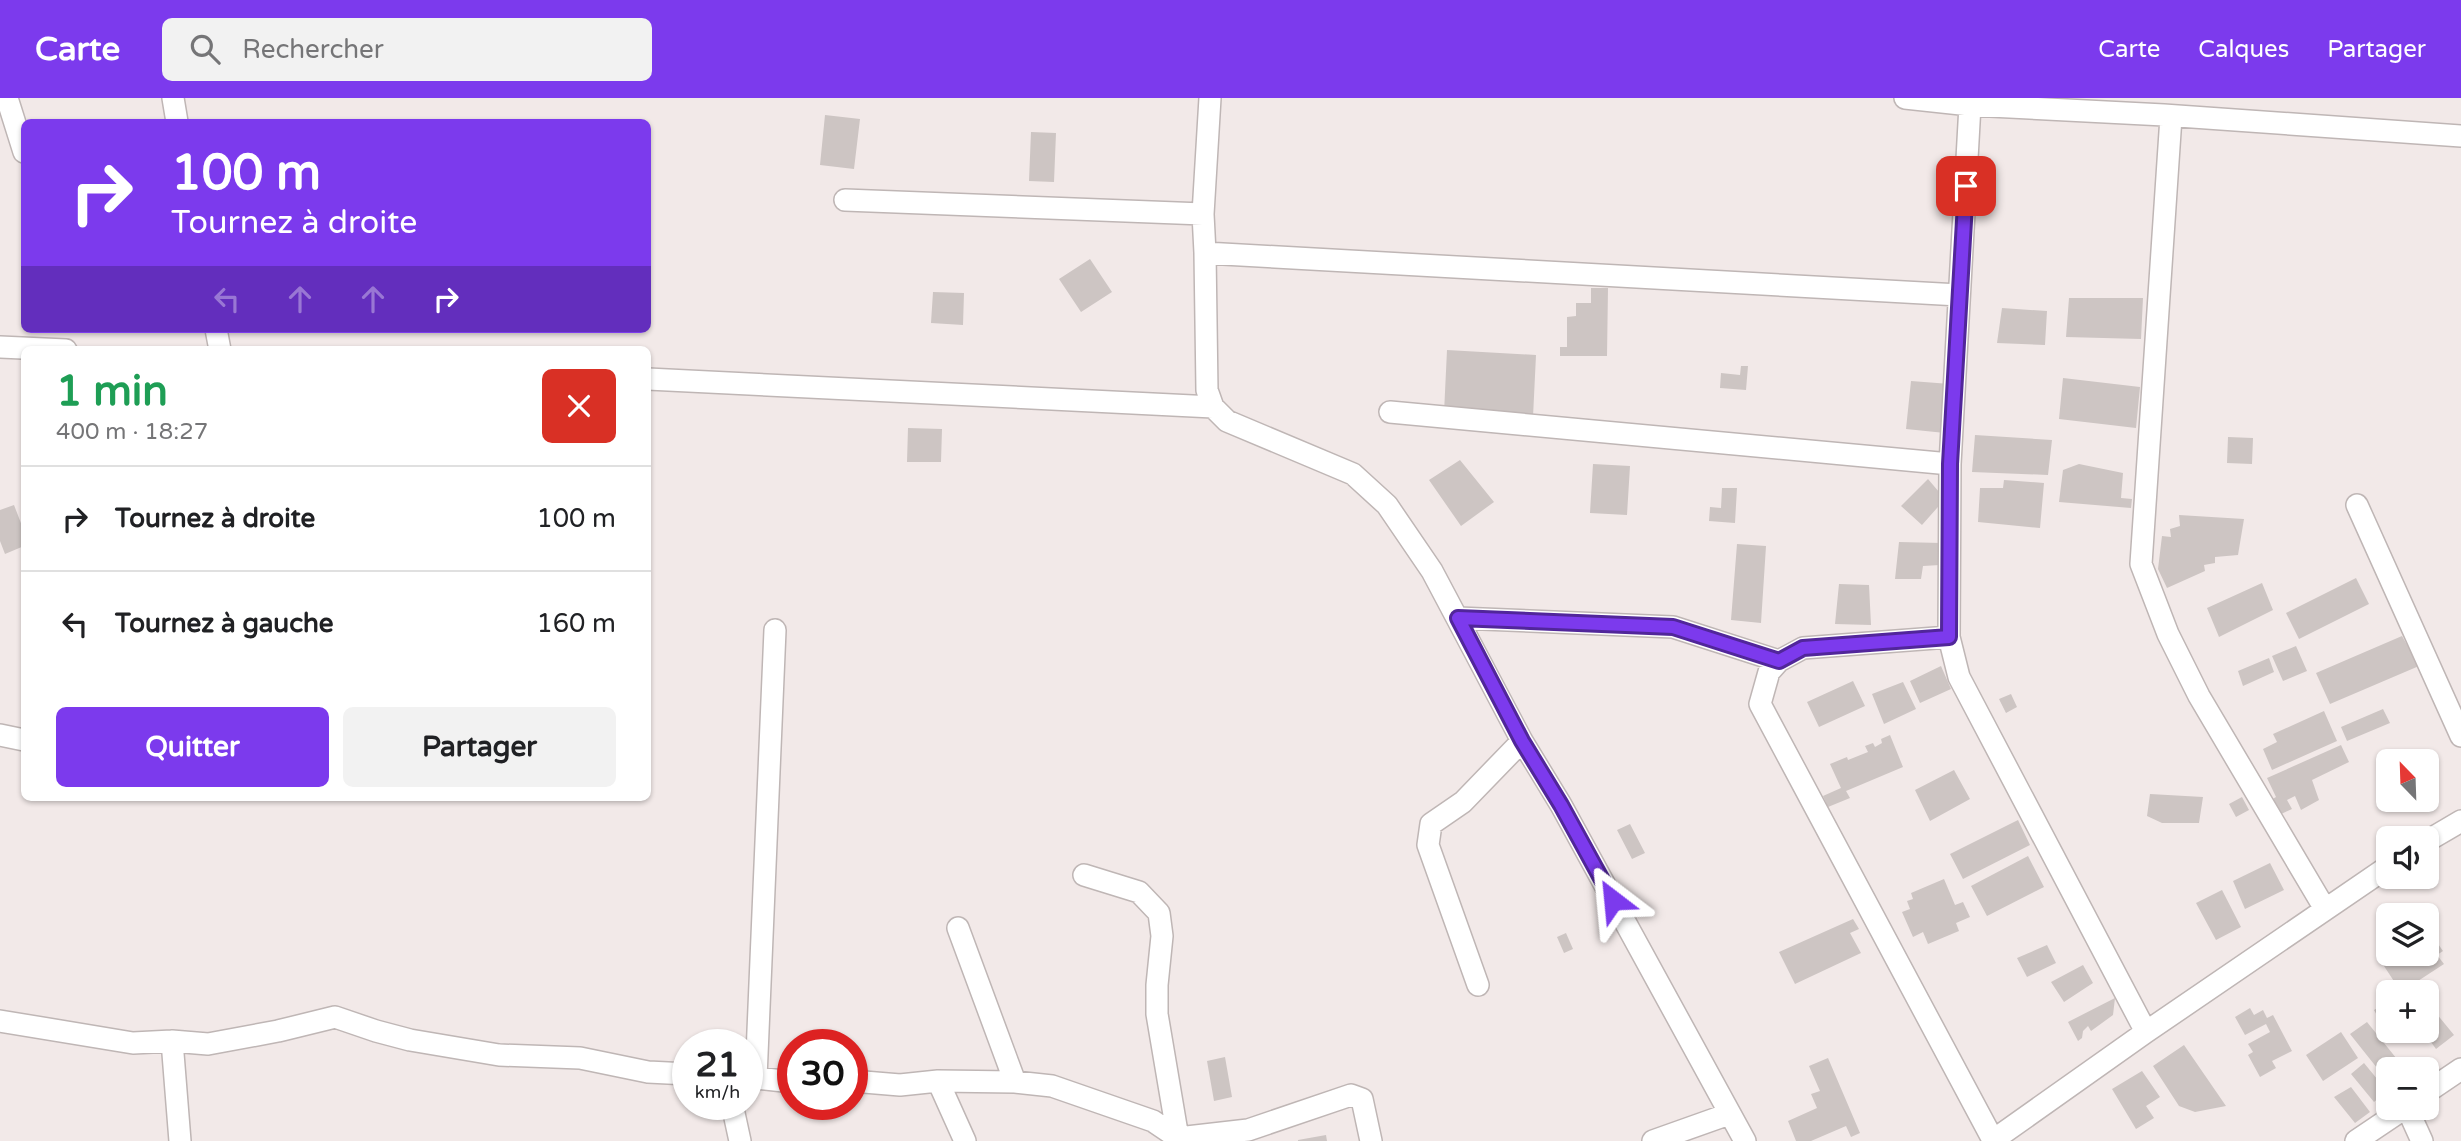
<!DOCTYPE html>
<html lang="fr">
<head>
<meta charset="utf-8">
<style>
  body { margin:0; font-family:"Varela Round",sans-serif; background:#f2f2f2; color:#202124; height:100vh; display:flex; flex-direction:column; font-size:26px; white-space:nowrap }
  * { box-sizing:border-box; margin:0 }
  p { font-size:23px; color:#757577 }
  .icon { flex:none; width:38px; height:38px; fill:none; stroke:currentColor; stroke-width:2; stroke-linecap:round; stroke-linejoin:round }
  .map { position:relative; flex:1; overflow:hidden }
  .drawer { position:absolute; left:21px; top:248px; width:630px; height:455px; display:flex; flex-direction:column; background:#fff; border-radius:10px; box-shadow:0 2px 5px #0004 }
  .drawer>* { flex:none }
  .guide { position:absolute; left:21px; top:21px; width:630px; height:214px; border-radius:10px; box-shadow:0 2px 5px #0004; background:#7c3aed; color:#fff; overflow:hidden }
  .needle { width:46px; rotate:337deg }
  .tools { position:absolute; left:2376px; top:651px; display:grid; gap:14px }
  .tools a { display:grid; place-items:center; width:63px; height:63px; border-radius:10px; background:#fff; box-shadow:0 2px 5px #0004; font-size:35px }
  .speed { position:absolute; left:672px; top:931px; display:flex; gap:14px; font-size:35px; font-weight:700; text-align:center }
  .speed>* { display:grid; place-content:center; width:91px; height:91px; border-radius:50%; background:#fff; box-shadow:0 2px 5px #0004; line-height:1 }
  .speed small { font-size:18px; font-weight:400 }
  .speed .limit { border:10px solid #d22; background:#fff; color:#111 }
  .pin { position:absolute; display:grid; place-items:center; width:60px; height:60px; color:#fff; margin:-30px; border-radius:14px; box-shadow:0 4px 10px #0006 }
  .me { position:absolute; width:77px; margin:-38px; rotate:331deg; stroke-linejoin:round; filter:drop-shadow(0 0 5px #0008) }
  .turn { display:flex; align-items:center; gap:24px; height:147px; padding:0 35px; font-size:32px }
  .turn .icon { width:91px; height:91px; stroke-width:2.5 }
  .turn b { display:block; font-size:49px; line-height:60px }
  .lanes { display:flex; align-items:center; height:66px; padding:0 35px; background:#0003; justify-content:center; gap:35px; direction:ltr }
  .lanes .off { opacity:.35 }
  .round { display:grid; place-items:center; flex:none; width:74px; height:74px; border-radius:10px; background:#f2f2f2 }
  .summary { display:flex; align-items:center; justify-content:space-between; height:119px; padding:0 35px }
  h1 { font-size:42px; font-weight:800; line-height:52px; color:#1e9e55 }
  .primary-button { display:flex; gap:14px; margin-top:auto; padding:14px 35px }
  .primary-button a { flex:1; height:80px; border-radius:10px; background:#7c3aed; color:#fff; font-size:28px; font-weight:800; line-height:80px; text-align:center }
  .primary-button a+a { background:#f2f2f2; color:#202124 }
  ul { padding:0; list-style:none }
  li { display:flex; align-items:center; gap:21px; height:105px; padding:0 35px; border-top:2px solid #e0e0e0 }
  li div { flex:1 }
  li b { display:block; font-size:26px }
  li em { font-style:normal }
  header { display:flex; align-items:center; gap:42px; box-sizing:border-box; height:98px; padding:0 35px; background:#7c3aed; color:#fff }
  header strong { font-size:33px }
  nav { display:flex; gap:38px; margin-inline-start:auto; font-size:24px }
  .search { width:490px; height:63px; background:#f2f2f2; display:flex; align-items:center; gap:18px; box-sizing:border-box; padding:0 24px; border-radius:10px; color:#757577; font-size:26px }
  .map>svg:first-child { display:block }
  .building { fill:#cdc5c3 }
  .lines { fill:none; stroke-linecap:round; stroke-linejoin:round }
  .minor-casing { stroke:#bfb6b5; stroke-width:24 }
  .minor { stroke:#fff; stroke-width:21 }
  .route-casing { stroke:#51269a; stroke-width:18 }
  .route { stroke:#7c3aed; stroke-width:12 }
</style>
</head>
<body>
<header>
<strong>Carte</strong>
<div class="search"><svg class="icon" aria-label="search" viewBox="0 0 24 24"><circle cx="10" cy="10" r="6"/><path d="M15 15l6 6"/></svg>Rechercher</div>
<nav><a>Carte</a><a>Calques</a><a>Partager</a></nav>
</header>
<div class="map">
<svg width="2461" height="1043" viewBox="0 0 2461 1043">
  <rect width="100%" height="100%" fill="#f2e9e8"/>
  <!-- building -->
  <path class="building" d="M825,17L860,21L854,71L820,67Z
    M1031,34L1056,35L1054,84L1029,83Z
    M1090,161L1112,194L1081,214L1059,181Z
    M1591,190H1608L1607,258H1560V249H1567V219L1576,218V205H1591Z
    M933,194L964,195L963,227L931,225Z
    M2069,200H2143L2141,241L2066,239Z
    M2002,210L2047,213L2045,247L1997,245Z
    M1447,252L1536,257L1533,319L1444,315Z
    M1741,268H1748L1746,292L1720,290L1721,275L1740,277Z
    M2063,280L2140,289L2136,330L2059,321Z
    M1911,283L1950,286L1945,335L1906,331Z
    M908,330L942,331L941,364H907Z
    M1975,337L2052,342L2048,377L1972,374Z
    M2228,339L2253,340L2252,366L2227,365Z
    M1460,362L1494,404L1461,428L1429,382Z
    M1593,366L1630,368L1627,417L1590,415Z
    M2079,366L2123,375L2121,400L2132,401L2131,410L2059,404L2063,372Z
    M1928,381L1945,401L1922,427L1901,408Z
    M2004,382L2044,385L2040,430L1978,424L1980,390H2003Z
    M1722,390H1737L1735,425L1709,423L1710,409L1721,410Z
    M14,407L24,433V448L5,456L0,443V412Z
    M2179,417L2244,421L2238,457L2215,459V465L2204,467L2205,473L2167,490L2158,471L2162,438L2171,439L2170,431L2180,428Z
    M1899,444L1942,445L1940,467L1923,468L1921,481H1895Z
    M1737,446L1766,448L1761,525L1731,522Z
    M2356,480L2369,506L2299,541L2286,515Z
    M2262,485L2273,512L2219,539L2207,510Z
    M1839,486L1869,487L1871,527L1835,526Z
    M2402,538L2419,568L2330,606L2316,575Z
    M2296,548L2307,573L2283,583L2272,558Z
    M2269,560L2274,574L2243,588L2238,573Z
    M1941,568L1951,591L1920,605L1910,583Z
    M1853,583L1865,608L1819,629L1807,604Z
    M1903,584L1916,611L1884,626L1872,596Z
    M2011,596L2017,609L2006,615L1999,601Z
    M2383,611L2390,625L2347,643L2341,629Z
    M2324,613L2337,643L2272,672L2263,651L2277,644L2273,636Z
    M1890,637L1903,669L1846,693L1850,700L1828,709L1823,698L1841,690L1830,666L1847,659L1848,662L1868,654L1865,648L1873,645L1875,649L1882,645L1881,641Z
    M2341,647L2349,664L2312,682L2319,702L2301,712L2295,698L2287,702L2292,711L2277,718L2271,702L2276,699L2267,680Z
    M1954,672L1970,701L1930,723L1915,692Z
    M2150,696L2203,699L2199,725H2162L2147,718Z
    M2242,699L2249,712L2236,719L2229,706Z
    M2018,722L2030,747L1963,781L1950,756Z
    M1630,726L1645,755L1632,761L1617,732Z
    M2028,758L2044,789L1987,818L1971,788Z
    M2270,765L2284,792L2245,811L2233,783Z
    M1944,781L1955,807L1963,804L1970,819L1956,825L1959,833L1928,846L1923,834L1913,839L1902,814L1910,811L1907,803L1913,801L1911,795Z
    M2222,792L2241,829L2216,842L2196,805Z
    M1853,821L1859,831L1850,835L1861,855L1795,886L1779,854Z
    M2427,830L2443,853L2437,857L2444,866L2401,894L2384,868L2395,861L2391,856H2427Z
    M1566,835L1573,851L1564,855L1557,839Z
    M2047,847L2056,865L2027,879L2017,860Z
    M2083,867L2093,885L2064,904L2051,884Z
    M2115,900L2113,917L2091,933L2088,928L2083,933L2082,940L2078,943L2068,924Z
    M2389,903V915L2379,921L2374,912Z
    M2427,904L2454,937L2436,951L2423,933H2427Z
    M2250,910L2254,917L2263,912L2267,920L2273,917L2292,953L2272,963L2276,970L2260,979L2248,957L2253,954L2248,946L2270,934L2266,926L2245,937L2235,919Z
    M2367,924L2405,971H2389V985L2350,936Z
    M2341,934L2358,960L2323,983L2306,957Z
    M2184,947L2226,1008L2195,1014L2179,1008L2153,968Z
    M1225,959L1232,999L1214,1003L1207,963Z
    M1828,960L1860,1035L1851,1039L1846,1028L1811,1043H1796L1788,1023L1817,1010L1811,996L1820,993L1809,968Z
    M2364,965L2387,993L2374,1004L2351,976Z
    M2142,973L2160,999L2146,1008L2154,1020L2136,1031L2112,991Z
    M2351,989L2370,1014L2355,1025L2334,999Z
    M1326,1037L1327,1043H1298V1042Z"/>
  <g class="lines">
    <defs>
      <path id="minor" d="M7,0L24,54
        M173,0L177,24
        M1210,0L1203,116L1205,155L1207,292L1213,309L1227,323L1353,376L1387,407L1432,473L1522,643L1561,707L1745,1043
        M1905,0L1970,7L2164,17L2461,38
        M1970,7L1950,366L1949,539L1959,579L2146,934
        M2171,19L2141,466L2168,536L2199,598L2325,811
        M845,102L1203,116
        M1205,155L1959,197
        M216,231L220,252
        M0,249L66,252
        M648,281L1213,309
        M1390,314L1950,366
        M2357,407L2461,638
        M1458,520L1673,529L1779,563
        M1949,539L1803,550L1779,563L1769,574L1760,606L1993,1042
        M0,637L24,642
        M2427,743L2461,723
        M1084,777L1139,794L1159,815L1162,838L1157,887V916L1178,1040L1248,1032L1351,997L1362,1001L1371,1043
        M958,830L1015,984
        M1478,887L1428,747L1431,726L1463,704L1522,643
        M0,923L133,945L172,943L208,946L278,933L335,919L376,933L410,942L499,957L580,960L648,974L688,976
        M172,943L180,1043
        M747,979L793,984
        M756,980L775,532
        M852,983L900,987L938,983L1015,984L1052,988L1153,1023L1178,1040V1043
        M938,983L965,1043
        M2427,994L2461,971
        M732,1006L740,1043
        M2407,1010L2422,1043
        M1653,1043L1729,1016
        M1992,1043L2146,934L2389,768
        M2356,1043L2405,1010"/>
    </defs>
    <!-- minor casing -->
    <use href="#minor" class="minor-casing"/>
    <!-- minor -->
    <use href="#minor" class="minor"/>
  </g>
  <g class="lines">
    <defs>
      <path id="route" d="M1613,802L1561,707L1522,643L1458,520L1673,529L1779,563L1803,550L1949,539L1950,366L1966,88"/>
    </defs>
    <!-- route casing -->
    <use href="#route" class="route-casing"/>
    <!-- route -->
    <use href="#route" class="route"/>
  </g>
</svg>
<div class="tools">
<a><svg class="needle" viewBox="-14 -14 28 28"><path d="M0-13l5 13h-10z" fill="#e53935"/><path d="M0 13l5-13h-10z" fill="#757577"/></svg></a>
<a><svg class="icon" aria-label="sound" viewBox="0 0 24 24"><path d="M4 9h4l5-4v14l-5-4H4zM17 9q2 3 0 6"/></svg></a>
<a><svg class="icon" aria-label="layers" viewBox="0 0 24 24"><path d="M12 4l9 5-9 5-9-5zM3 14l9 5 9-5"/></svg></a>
<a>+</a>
<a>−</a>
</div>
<div class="speed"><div>21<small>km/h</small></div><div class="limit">30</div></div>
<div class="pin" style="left:1966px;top:88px;background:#d93025"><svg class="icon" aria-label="arrive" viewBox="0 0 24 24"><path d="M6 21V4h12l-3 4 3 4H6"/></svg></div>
<svg class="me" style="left:1613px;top:802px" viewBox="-20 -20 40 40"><path d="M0-17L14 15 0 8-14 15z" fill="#7c3aed" stroke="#fff" stroke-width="4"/></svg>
<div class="guide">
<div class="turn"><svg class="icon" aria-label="right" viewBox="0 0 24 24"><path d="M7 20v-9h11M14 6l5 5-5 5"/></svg><div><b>100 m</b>Tournez à droite</div></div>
<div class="lanes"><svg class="icon off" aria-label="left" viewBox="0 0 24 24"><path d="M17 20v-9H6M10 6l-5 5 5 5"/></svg><svg class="icon off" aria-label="ahead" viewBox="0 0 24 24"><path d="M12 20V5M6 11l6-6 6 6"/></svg><svg class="icon off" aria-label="ahead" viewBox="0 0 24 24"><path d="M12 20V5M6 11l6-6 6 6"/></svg><svg class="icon" aria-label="right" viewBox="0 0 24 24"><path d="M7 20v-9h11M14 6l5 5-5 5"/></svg></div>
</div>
<section class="drawer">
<div class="summary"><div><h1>1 min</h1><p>400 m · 18:27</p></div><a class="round" style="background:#d93025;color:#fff"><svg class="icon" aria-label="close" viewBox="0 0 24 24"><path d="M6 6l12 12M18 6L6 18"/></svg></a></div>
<ul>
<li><svg class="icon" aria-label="right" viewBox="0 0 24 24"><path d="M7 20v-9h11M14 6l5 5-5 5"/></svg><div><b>Tournez à droite</b></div><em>100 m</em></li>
<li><svg class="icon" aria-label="left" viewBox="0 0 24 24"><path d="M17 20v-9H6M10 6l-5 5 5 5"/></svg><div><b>Tournez à gauche</b></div><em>160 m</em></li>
</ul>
<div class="primary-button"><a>Quitter</a><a>Partager</a></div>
</section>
</div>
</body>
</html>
